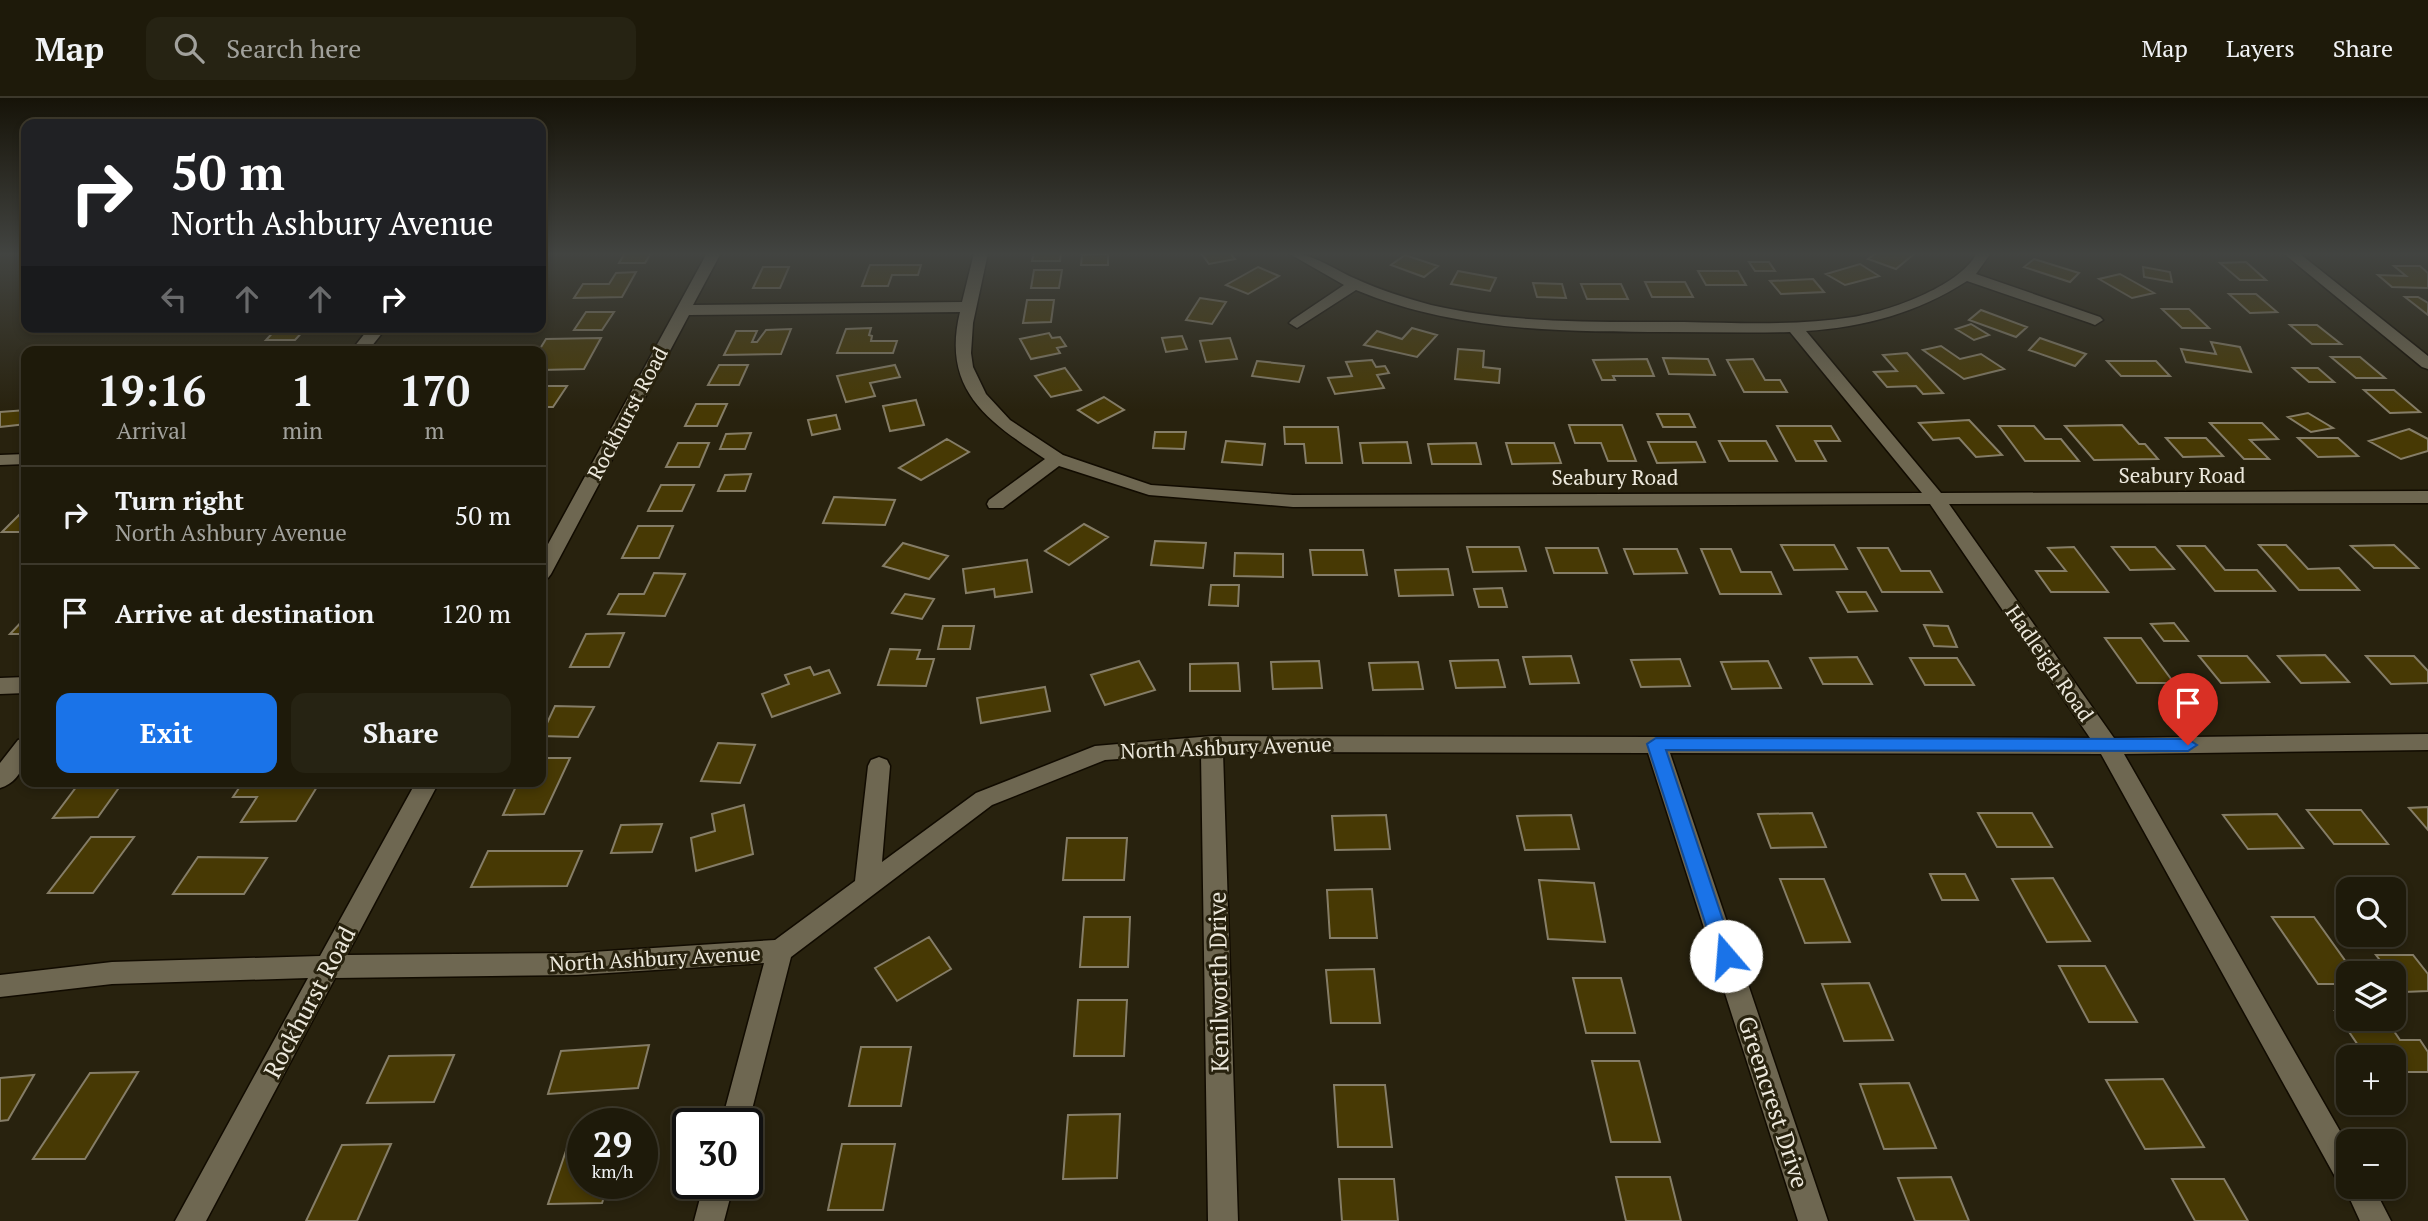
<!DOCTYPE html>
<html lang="en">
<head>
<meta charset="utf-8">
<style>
  body { margin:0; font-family:"PT Serif",serif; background:#262313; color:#f1f3f6; height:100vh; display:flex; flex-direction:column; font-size:26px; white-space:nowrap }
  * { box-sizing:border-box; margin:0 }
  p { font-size:23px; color:#a1a19c }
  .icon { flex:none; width:38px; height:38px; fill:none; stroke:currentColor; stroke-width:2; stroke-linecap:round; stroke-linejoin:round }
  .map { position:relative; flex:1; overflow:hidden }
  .sheet { position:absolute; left:21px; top:248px; width:525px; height:441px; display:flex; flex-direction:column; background:#1e1a0a; border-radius:14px; box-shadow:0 4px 10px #0003,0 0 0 2px #3c382b }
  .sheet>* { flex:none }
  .hud { position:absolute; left:21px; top:21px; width:525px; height:214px; border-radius:14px; box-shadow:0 4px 10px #0003,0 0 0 2px #3c382b; background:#202124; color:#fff; overflow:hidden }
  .tools { position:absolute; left:2336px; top:779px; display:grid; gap:14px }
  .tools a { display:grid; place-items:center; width:70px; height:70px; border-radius:14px; background:#1e1a0a; box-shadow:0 4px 10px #0003,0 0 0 2px #3c382b; font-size:35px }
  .speed { position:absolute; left:567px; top:1010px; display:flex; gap:14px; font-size:35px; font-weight:700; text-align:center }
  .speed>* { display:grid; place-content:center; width:91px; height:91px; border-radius:50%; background:#1e1a0a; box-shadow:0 4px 10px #0003,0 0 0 2px #3c382b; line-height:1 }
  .speed small { font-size:18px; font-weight:400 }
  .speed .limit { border:4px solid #111; border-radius:10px; background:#fff; color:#111 }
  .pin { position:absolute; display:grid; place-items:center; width:60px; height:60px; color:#fff; margin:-72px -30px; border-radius:50% 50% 50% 0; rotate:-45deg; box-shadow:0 0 7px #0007 }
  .pin .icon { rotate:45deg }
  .me { position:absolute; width:77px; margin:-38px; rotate:342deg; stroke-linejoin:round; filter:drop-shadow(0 0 5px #0008) }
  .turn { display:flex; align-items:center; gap:24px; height:147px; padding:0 35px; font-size:32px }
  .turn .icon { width:91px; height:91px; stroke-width:2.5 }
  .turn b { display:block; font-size:49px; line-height:60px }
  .lanes { display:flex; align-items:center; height:66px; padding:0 35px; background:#0003; justify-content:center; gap:35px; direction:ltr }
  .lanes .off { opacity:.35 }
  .eta { display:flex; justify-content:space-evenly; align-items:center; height:119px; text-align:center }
  .eta b { font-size:42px; font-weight:800; line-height:49px }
  .primary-button { display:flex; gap:14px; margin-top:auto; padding:14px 35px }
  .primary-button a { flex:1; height:80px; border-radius:14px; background:#1a73e8; color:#fff; font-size:28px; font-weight:800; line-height:80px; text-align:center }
  .primary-button a+a { background:#262313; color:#f1f3f6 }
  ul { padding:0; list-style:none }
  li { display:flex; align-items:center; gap:21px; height:98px; padding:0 35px; border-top:2px solid #3c382b }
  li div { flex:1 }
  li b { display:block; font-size:26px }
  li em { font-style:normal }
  header { display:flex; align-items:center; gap:42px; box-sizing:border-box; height:98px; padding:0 35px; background:#1e1a0a; border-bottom:2px solid #3c382b }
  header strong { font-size:33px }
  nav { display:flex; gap:38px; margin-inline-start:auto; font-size:24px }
  .search { width:490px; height:63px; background:#262313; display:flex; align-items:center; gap:18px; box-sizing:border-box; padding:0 24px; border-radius:14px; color:#a1a19c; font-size:26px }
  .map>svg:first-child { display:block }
  .building { fill:#473904; stroke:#857d67; stroke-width:2 }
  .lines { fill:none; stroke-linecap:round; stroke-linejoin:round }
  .minor-casing { stroke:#110b00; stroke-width:3 }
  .minor { fill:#6e6751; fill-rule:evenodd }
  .route { fill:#1a73e8; stroke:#114b97; stroke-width:2 }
  .labels { text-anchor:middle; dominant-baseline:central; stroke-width:6; stroke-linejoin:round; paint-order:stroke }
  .street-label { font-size:21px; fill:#ece8dc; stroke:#28220e }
  .near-street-label { font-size:24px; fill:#ece8dc; stroke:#28220e }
</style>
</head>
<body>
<header>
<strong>Map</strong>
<div class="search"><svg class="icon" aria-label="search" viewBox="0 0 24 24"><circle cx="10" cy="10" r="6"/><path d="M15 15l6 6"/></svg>Search here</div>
<nav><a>Map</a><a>Layers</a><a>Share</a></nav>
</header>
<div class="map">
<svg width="2428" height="1123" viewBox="0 0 2428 1123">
  <rect width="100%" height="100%" fill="#28220e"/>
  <!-- building -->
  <path class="building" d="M625,155H651L645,165H619Z
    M1034,155H1061L1060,163H1032Z
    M1201,155H1230L1235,161L1209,166Z
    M1876,155H1915L1896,171L1868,161Z
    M1108,156V167H1081L1082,157Z
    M1405,157L1438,168L1424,179L1391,167Z
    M2034,161L2079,175L2070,184L2024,169Z
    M1749,164H1769L1775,173H1755Z
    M2246,164L2266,182H2240L2220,165Z
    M1860,166L1879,178L1845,187L1826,176Z
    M870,167H921L918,177H892L888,188H862Z
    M2394,168H2420L2428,175V190L2392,189L2378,177L2406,178Z
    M763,169H789L780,190H753Z
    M1258,169L1279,178L1248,196L1226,187Z
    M2143,169L2170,174L2172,184L2144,179Z
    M1034,172H1062L1059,190H1031Z
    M1458,173L1496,180L1490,193L1451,186Z
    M1698,173H1738L1746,187H1706Z
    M636,174L622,199L574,200L583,186H609L616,175Z
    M2120,176L2154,195L2132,200L2099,181Z
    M1813,181L1824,194L1781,196L1770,183Z
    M1645,184H1685L1693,199H1652Z
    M1533,185L1562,186L1566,200L1537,199Z
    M1581,186H1621L1628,201H1587Z
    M2229,196H2256L2277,214L2250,215Z
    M2405,199H2418L2428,205V217Z
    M1200,200L1226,204L1212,226L1186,222Z
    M1027,202H1054L1051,224L1023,225Z
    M2162,211H2189L2209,230H2182Z
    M1981,212L2027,229L2016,239L1969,222Z
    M586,214H614L602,232H574Z
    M1971,226L1989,237L1974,242L1956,231Z
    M2290,227H2317L2341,246H2312Z
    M278,229H307L295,242H266Z
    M871,230L869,237L872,238L871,243H897L893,255H837L846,231Z
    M1412,230L1437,237L1417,259L1364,247L1377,233L1402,241Z
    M791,231L781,256L724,257L736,233H757L752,244H757L766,232Z
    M1049,235L1052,240L1060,239L1066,248L1057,250L1060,255L1031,261L1020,241Z
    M1182,238L1187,251L1166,254L1162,240Z
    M601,240L584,271L541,272V254H538L546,241Z
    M1230,240L1237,261L1206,264L1200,243Z
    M2040,240L2086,256L2075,268L2029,252Z
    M2211,244L2240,249L2251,274L2186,264L2181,251L2216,256Z
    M1941,248L1960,261L1981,256L2004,271L1964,281L1923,252Z
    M1458,251L1484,253L1483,269L1500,271L1499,285L1455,281Z
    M1907,255L1943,295L1923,296L1916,288L1887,289L1874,274L1897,273L1883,257Z
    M2331,259H2360L2385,280H2356Z
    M1663,260L1708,261L1715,277L1669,276Z
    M1647,261L1654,278H1613L1615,282H1602L1593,262Z
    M1753,261L1765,282H1780L1787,294H1744L1727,262Z
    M1372,262L1376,269L1385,268L1389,275L1377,277L1384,290L1335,296L1328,280L1352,278L1346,264Z
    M1257,263L1304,268L1299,284L1252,278Z
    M2107,263H2156L2170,278H2121Z
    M719,267H748L739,287H708Z
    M895,267L900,279L870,285L875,298L846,304L837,278Z
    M1065,270L1081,292L1051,299L1035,278Z
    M2293,270H2318L2334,284H2309Z
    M541,288H567L553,309H541Z
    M2364,292H2394L2420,314L2390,315Z
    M1104,299L1124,312L1098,325L1078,312Z
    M916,302L924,327L890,333L883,308Z
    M696,306H727L717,328H685Z
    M26,312V326L0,329V314Z
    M2308,315L2333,330L2311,334L2288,319Z
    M1657,316H1689L1695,329H1663Z
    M836,317L840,331L812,337L808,322Z
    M1969,322L2002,357L1976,359L1959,340L1933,342L1919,325Z
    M2210,325H2262L2278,341L2250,342L2269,361H2244Z
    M1569,327H1622L1636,363H1608L1601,345H1575Z
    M2122,327L2139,346H2145L2158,361L2094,362L2065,328Z
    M1777,328H1831L1840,343H1815L1826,363H1796Z
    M1999,328H2034L2045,341H2061L2079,363H2025Z
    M1284,329H1338L1342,365H1306L1304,346H1285Z
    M2409,331L2428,341V353L2401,361L2369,343Z
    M1155,334H1186L1184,351L1153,350Z
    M751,335L745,351H720L726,336Z
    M2166,340H2206L2223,358L2183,359Z
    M2298,340H2338L2358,358L2318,359Z
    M947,341L969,354L921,382L899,370Z
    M1226,343L1265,346L1262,367L1222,364Z
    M1719,343H1766L1777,363H1729Z
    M1407,344L1411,365H1363L1360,345Z
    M1648,344H1696L1705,364L1657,365Z
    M678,345H709L699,369H666Z
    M1476,345L1481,366H1432L1428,346Z
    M1506,345H1554L1561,365L1512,366Z
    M751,376L745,393H718L725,377Z
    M661,387H694L682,413H648Z
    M834,399L895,402L885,427L823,425Z
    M26,410V434H2Z
    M1084,426L1108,439L1069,467L1045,453Z
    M638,428H673L659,460H622Z
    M1155,443L1206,445L1203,470L1151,467Z
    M903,445L948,458L929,481L883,468Z
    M1781,447H1834L1847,471L1794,472Z
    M2259,447H2286L2308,471L2339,470L2359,492H2299Z
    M2394,447L2418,470H2374L2351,448Z
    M2178,448H2205L2225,472H2257L2275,493H2215Z
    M1467,449H1519L1526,473L1473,474Z
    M2074,449L2108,494H2051L2036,473H2066L2048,450Z
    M2112,449H2155L2174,471L2130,472Z
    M1546,450H1598L1607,475H1554Z
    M1858,450H1888L1901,473H1930L1942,494H1882Z
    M1624,451H1677L1687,475L1634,476Z
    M1701,451H1731L1741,474H1771L1781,496H1720Z
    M1310,452H1363L1367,477H1313Z
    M1235,455L1283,456V479L1234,478Z
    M1027,462L1032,494L995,499L994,491L966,495L963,471Z
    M1448,471L1453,497L1399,498L1395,472Z
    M654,475L685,476L665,518L608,516L619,496H644Z
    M1211,487H1239L1238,508L1209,507Z
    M1502,490L1507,509H1479L1474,491Z
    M1837,494H1866L1877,513L1848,514Z
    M905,496L934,501L922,521L892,515Z
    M26,519V536H10Z
    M2174,525L2188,543H2164L2151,526Z
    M1924,527L1948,528L1957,549L1934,548Z
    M943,528H974L970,551H938Z
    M624,535L609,569H570L586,536Z
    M2105,540H2141L2174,585H2137Z
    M890,551L920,552L917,561H934L926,588L878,587Z
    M2325,557L2349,584L2301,585L2278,558Z
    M1571,558L1579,585L1530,586L1523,559Z
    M2199,558H2247L2269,584L2221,585Z
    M2366,558H2414L2428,573V585L2391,586Z
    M1857,559L1872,586H1823L1810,560Z
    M1910,560H1957L1974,587H1925Z
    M1680,561L1690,588L1641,589L1631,562Z
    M1498,562L1505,589L1456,590L1450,563Z
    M1139,563L1155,592L1105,607L1091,577Z
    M1319,563L1322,590L1273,591L1271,564Z
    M1768,563L1781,590L1732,591L1721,564Z
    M1418,564L1423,591L1373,592L1369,565Z
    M1238,565L1240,593H1190V566Z
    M810,569L814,577L829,572L840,595L772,619L762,596L789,586L785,577Z
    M1045,589L1050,613L981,625L977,600Z
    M555,608L594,609L578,639L541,638Z
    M718,645L755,647L740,685L701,683Z
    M541,660H570L544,716L503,717L518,684H541Z
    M80,684H123L98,719L53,720Z
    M243,684H320L296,723L241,724L257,699H233Z
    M744,707L753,756L696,773L691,740L715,733L712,716Z
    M2428,709V732L2409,710Z
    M2307,712H2361L2388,746H2334Z
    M1812,715L1826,749L1771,750L1758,716Z
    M1978,715H2032L2052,749H1997Z
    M2277,716L2303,750L2248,751L2223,717Z
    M1386,717L1390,751L1335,752L1332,718Z
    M1571,717L1579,751L1525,752L1517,718Z
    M662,726L652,754L611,755L621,727Z
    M91,739H134L93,795H48Z
    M1067,740H1127L1124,782H1063Z
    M488,753H582L567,788L471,789Z
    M198,759L267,760L244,796H173Z
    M1930,776H1965L1978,802H1942Z
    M2053,780L2090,843L2047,844L2012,781Z
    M1780,781H1824L1850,844L1805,845Z
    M1539,782L1594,785L1605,844L1548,841Z
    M1372,791L1377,840H1330L1327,792Z
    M1084,819H1130L1128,869H1080Z
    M2272,819H2314L2354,875H2348V886H2318Z
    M929,839L951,871L897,903L875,870Z
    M2376,857H2413L2428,876V893L2404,894L2394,880V875H2390Z
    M2059,868H2105L2137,924H2089Z
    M1374,871L1380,925H1331L1326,872Z
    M1573,880H1621L1635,935H1586Z
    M1869,885L1893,942L1844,943L1822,886Z
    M1078,902H1127L1124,958H1074Z
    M2335,913H2348V920H2385L2400,942H2420L2428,954V974H2394V959H2366Z
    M649,947L638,990L548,996L561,953Z
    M861,949H911L901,1008H849Z
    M454,957L434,1004L367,1005L389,958Z
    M1592,963H1639L1660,1044H1611Z
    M138,974L85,1061H33L90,975Z
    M34,977L8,1022L0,1023V980Z
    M2163,981L2204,1049L2145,1051L2106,982Z
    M1909,985L1936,1050L1884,1051L1860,986Z
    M1334,987H1385L1392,1049H1338Z
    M1120,1016L1117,1080L1063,1081L1068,1017Z
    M571,1038H583V1085H609L602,1105L548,1106Z
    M391,1046L357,1123H306L342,1047Z
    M842,1046H895L883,1112H828Z
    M1616,1079H1670L1681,1123H1626Z
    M1951,1079L1969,1123H1915L1898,1080Z
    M1339,1081H1394L1398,1123H1342Z
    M2172,1081H2224L2248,1123H2195Z"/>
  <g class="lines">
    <defs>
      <path id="minor" d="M707,155H721L693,207L962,204L974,155H988L973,225L971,255L973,269L986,296L1010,322L1063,357L1151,387L1293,397L1922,395L1790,234C1749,235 1708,234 1667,234C1562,234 1454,233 1356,192L1297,230L1289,225L1292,222L1344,187L1288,155C1313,155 1333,171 1356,181C1380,192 1405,200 1431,207C1513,226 1599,224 1684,224C1740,225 1797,228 1853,219C1889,213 1959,189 1977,155H1991L1976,176L2100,219L2103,222L2095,227L2090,225L1967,183C1917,215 1865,229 1806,233L1941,395L2428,393V405L1949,406L2114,640L2428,636V652L2124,656L2348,1047V1088H2373L2391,1123H2360L2343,1086L2338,1084L2101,656L1670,655L1828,1123H1798L1648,655L1223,654L1238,1123H1208L1201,655L1105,662L992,707L791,859L747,1031V1026H721L764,865L577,877L335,880L206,1123H175L308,880L112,886L0,899V877L112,864L320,858L416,684H439L347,857L577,855L775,842L855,783L868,668L871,662L879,659L887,662L890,668L882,764L976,695L1095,648L1212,638L2090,640L1930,406L1293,409L1149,397L1059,368L1003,410H989L987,406L989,402L1045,361C988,323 941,292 960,214L689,217L551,476L548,480L541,482V459Z
        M2283,155H2299L2428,258V271L2422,269Z
        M370,229H387L367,254H350Z
        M26,356V366L0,367V357Z
        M26,579V595L0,596V580Z
        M26,640C27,660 23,683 0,690V665L18,642Z
        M704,1085H734L724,1123H694Z"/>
    </defs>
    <!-- minor casing -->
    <use href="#minor" class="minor-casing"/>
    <!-- minor -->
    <use href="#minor" class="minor"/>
  </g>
  <!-- sky -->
  <linearGradient id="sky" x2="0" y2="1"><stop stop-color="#161308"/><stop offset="0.5" stop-color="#424441"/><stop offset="1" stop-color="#424441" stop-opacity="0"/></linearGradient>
  <rect width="2428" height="312" fill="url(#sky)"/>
  <!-- route -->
  <path class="route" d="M1656,640L2188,641L2197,647L2188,653L1666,652L1735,858L1733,864L1726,866L1719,864L1716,858L1647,646Z"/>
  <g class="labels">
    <!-- street labels -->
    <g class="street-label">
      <text transform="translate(627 315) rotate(-62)">Rockhurst Road</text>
      <text x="2182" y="377">Seabury Road</text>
      <text x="1615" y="379">Seabury Road</text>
      <text transform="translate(2050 565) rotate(55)">Hadleigh Road</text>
      <text transform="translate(1226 649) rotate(-2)">North Ashbury Avenue</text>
      <text transform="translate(655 860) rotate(-3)">North Ashbury Avenue</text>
    </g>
    <!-- near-street labels -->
    <g class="near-street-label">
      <text transform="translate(1218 884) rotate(-91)">Kenilworth Drive</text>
      <text transform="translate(309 904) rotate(-62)">Rockhurst Road</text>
      <text transform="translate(1774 1004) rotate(72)">Greencrest Drive</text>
    </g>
  </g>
</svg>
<div class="tools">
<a><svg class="icon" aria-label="search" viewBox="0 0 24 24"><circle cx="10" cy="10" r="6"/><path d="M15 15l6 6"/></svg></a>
<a><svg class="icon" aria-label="layers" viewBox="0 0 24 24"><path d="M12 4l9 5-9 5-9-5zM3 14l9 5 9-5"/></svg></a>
<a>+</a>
<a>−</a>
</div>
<div class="speed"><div>29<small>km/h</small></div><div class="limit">30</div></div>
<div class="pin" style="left:2188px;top:647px;background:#d93025"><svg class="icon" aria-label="arrive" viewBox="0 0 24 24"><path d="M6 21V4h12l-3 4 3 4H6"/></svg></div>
<svg class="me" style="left:1726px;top:858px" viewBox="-20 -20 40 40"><circle r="19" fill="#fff"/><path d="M0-13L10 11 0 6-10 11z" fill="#1a73e8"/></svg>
<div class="hud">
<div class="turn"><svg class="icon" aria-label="right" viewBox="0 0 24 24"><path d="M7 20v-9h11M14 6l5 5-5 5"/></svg><div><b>50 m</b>North Ashbury Avenue</div></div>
<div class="lanes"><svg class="icon off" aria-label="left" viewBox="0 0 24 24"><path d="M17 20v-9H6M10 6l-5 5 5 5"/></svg><svg class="icon off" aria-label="ahead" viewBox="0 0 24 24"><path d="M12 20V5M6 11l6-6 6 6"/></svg><svg class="icon off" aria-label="ahead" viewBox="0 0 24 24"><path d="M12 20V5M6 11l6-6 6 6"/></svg><svg class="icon" aria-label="right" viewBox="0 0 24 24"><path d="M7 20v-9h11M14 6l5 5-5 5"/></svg></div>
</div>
<section class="sheet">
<div class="eta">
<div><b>19:16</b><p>Arrival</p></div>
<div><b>1</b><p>min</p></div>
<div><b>170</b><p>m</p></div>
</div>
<ul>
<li><svg class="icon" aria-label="right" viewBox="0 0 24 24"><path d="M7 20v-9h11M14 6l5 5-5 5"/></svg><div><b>Turn right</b><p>North Ashbury Avenue</p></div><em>50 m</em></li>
<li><svg class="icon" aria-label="arrive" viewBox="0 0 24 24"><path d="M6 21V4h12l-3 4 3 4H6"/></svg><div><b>Arrive at destination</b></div><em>120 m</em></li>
</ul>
<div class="primary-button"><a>Exit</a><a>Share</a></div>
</section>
</div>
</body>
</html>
